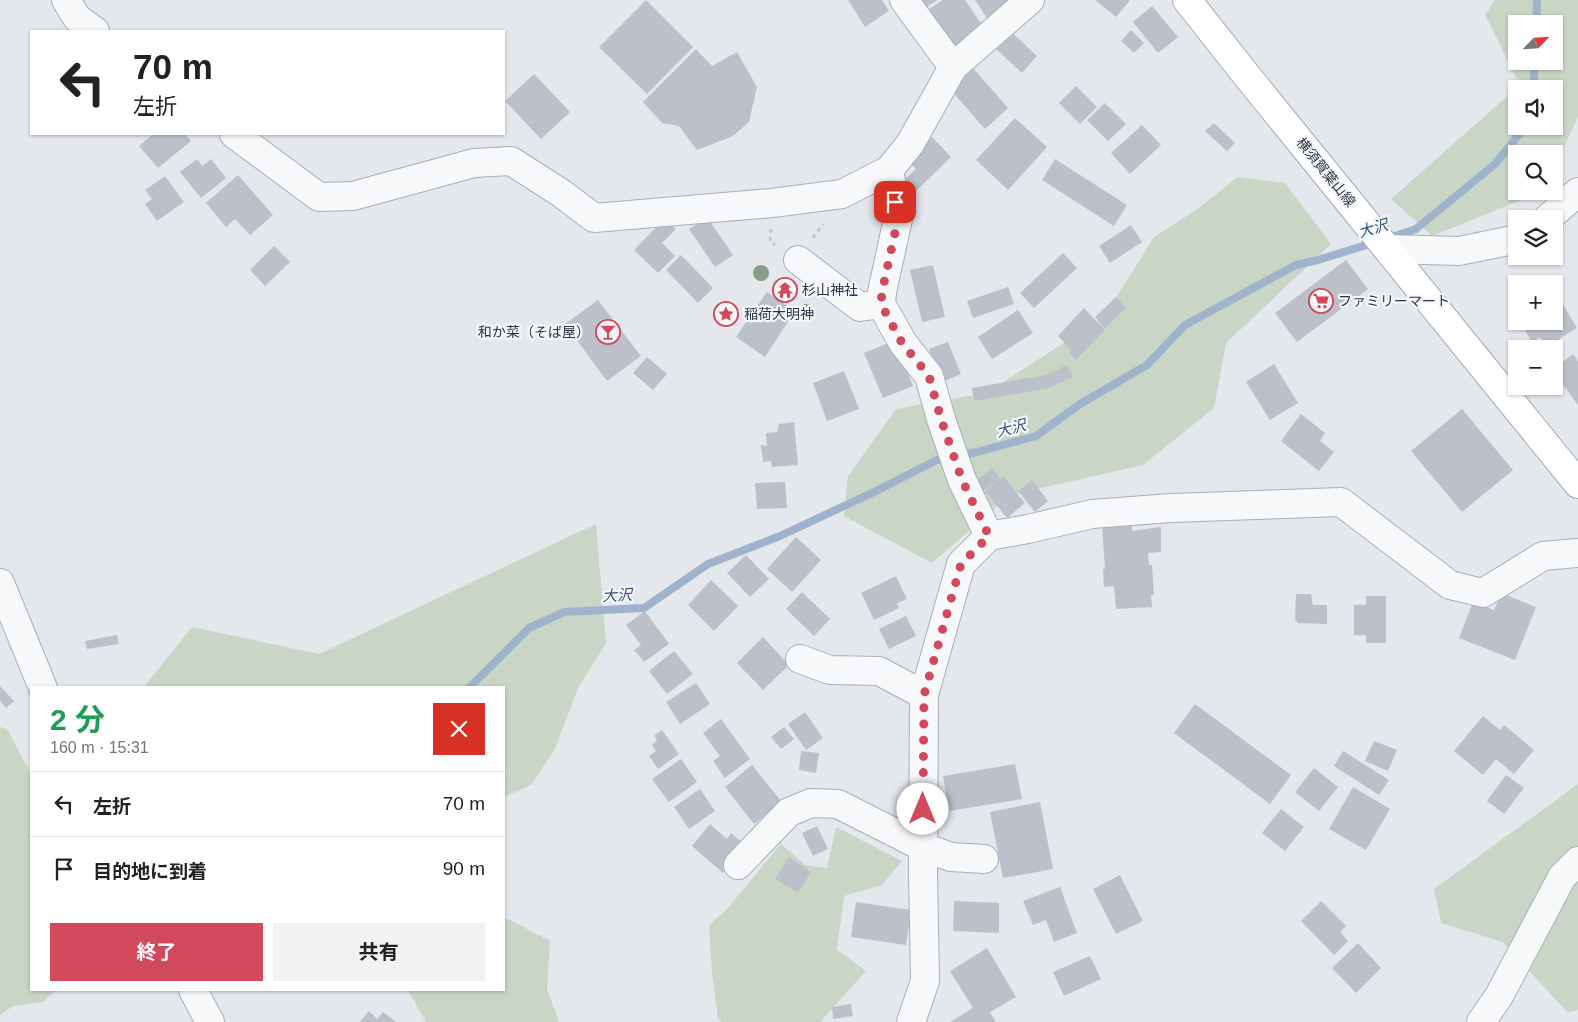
<!DOCTYPE html>
<html lang="ja">
<head>
<meta charset="utf-8">
<style>
  body { margin:0; font-family:Helvetica,"Noto Sans JP",sans-serif; background:#f2f2f2; color:#222; height:100vh; display:flex; flex-direction:column; font-size:19px; white-space:nowrap }
  * { box-sizing:border-box; margin:0 }
  p { font-size:16px; color:#767676 }
  .icon { flex:none; width:28px; height:28px; fill:none; stroke:currentColor; stroke-width:2; stroke-linecap:round; stroke-linejoin:round }
  .map { position:relative; flex:1; overflow:hidden }
  .drawer { position:absolute; left:30px; top:686px; width:475px; height:305px; display:flex; flex-direction:column; background:#fff; border-radius:0px; box-shadow:0 1px 4px #0004 }
  .drawer>* { flex:none }
  .banner { position:absolute; left:30px; top:30px; width:475px; height:105px; border-radius:0px; box-shadow:0 1px 4px #0004; background:#fff; color:#222; overflow:hidden }
  .needle { width:32px; rotate:65deg }
  .controls { position:absolute; left:1508px; top:15px; display:grid; gap:10px }
  .controls a { display:grid; place-items:center; width:55px; height:55px; border-radius:0px; background:#fff; box-shadow:0 1px 4px #0004; font-size:25px }
  .pin { position:absolute; display:grid; place-items:center; width:42px; height:42px; color:#fff; margin:-21px; border-radius:10px; box-shadow:0 2px 8px #0006 }
  .me { position:absolute; width:55px; margin:-28px; rotate:0deg; stroke-linejoin:round; filter:drop-shadow(0 0 4px #0008) }
  .turn { display:flex; align-items:center; gap:18px; height:105px; padding:0 20px; font-size:22px }
  .turn .icon { width:65px; height:65px; stroke-width:2.5 }
  .turn b { display:block; font-size:35px; line-height:42px }
  .round { display:grid; place-items:center; flex:none; width:52px; height:52px; border-radius:0px; background:#f2f2f2 }
  .headline { display:flex; align-items:center; justify-content:space-between; height:85px; padding:0 20px }
  h1 { font-size:30px; font-weight:700; line-height:38px; color:#1e9e55 }
  .action { display:flex; gap:10px; margin-top:auto; padding:10px 20px }
  .action a { flex:1; height:58px; border-radius:0px; background:#d1495b; color:#fff; font-size:20px; font-weight:700; line-height:58px; text-align:center }
  .action a+a { background:#f2f2f2; color:#222 }
  ul { padding:0; list-style:none }
  li { display:flex; align-items:center; gap:15px; height:65px; padding:0 20px; border-top:1px solid #e0e0e0 }
  li div { flex:1 }
  li b { display:block; font-size:19px }
  li em { font-style:normal }
  .map>svg:first-child { display:block }
  .green { fill:#c9d6c5; fill-rule:evenodd }
  .lines { fill:none; stroke-linecap:round; stroke-linejoin:round }
  .stream { stroke:#9fb4cc; stroke-width:8 }
  .building { fill:#bbc0ca }
  .minor-casing { stroke:#a9aeb7; stroke-width:30 }
  .major-casing { stroke:#a3abb8; stroke-width:30 }
  .path { stroke:#c2c5cb; stroke-width:3; stroke-dasharray:4 4; stroke-linecap:butt }
  .minor { stroke:#f7f8fa; stroke-width:28 }
  .major { stroke:#fff; stroke-width:28 }
  .tree { fill:#899d89 }
  .route { stroke:#d1495b; stroke-width:9; stroke-dasharray:0 16.2 }
  .labels { text-anchor:middle; dominant-baseline:central; stroke-width:4.5; stroke-linejoin:round; paint-order:stroke }
  .street-label { font-size:14px; fill:#2b3445; stroke:#f4f6f9 }
  .poi-label { font-size:14px; fill:#2b3445; stroke:#f4f6f9; text-anchor:start }
  .water-label { font-size:15px; font-style:italic; fill:#34527a; stroke:#f4f6f9 }
</style>
</head>
<body>
<div class="map">
<svg width="1578" height="1022" viewBox="0 0 1578 1022">
  <rect width="100%" height="100%" fill="#e4e7ec"/>
  <!-- green -->
  <path class="green" d="M1495,0H1578V116L1554,170V154H1516V191H1543L1432,236L1391,199L1520,85L1485,15ZM1516,24H1554V61H1516ZM1516,89H1554V126H1516Z
    M1238,177L1285,183L1331,244L1226,343L1214,408L1143,465L1010,495L932,563L844,516L848,476L896,409L986,393L1104,317L1154,237L1196,210Z
    M596,524L606,643L578,688L555,749L531,785L504,797V688L144,687L192,627L319,654Z
    M0,727L7,729L31,774V990H57L42,1002L13,1006L0,1015Z
    M1578,784V1010L1567,1012L1503,942L1441,923L1434,889Z
    M836,827L902,861L882,885L844,896L837,950L866,971L822,1020V1022H722L718,1018L712,973L709,925L726,910L781,844L805,865L827,868Z
    M504,917L550,941L547,989L559,1022H426L408,990H504Z"/>
  <g class="lines">
    <!-- stream -->
    <path class="stream" d="M1536,24L1537,0
      M1533,89L1535,61
      M1389,238L1416,229L1495,164L1526,126
      M469,688L529,628L564,612L644,608L708,564L780,536L874,492L937,460L977,452L1036,436L1080,404L1147,365L1185,325L1296,265L1318,260L1376,242"/>
  </g>
  <!-- building -->
  <path class="building" d="M646,0L693,47L647,94L599,47Z
    M848,0H882L889,11L865,27Z
    M922,0H937L927,7Z
    M943,0H965L986,31L957,50L929,9Z
    M975,0H1017L991,24Z
    M1095,0H1130L1116,17Z
    M1152,6L1178,37L1158,53L1133,22Z
    M1131,30L1144,43L1134,53L1121,41Z
    M1010,31L1037,56L1022,73L994,47Z
    M696,49L712,66L737,52L757,87L749,122L733,136L697,150L679,126L662,123L643,102Z
    M973,68L1008,108L985,129L950,89Z
    M534,74L570,112L541,139L505,101Z
    M1076,86L1097,107L1080,124L1059,103Z
    M1105,103L1126,124L1108,141L1087,120Z
    M1015,118L1047,147L1008,190L976,160Z
    M1214,123L1235,143L1227,151L1205,131Z
    M1142,125L1161,145L1130,174L1111,153Z
    M153,134H185L191,141L158,168L139,146Z
    M932,137L951,157L913,194L902,182L916,169L907,161Z
    M197,159L202,166L211,159L226,178L201,198L180,172Z
    M1055,159L1127,205L1114,226L1042,180Z
    M238,175L273,215L250,235L235,219L226,227L206,203Z
    M165,176L184,202L157,221L145,204L152,199L145,190Z
    M707,217L733,255L715,267L689,229Z
    M665,218L676,229L662,243L675,256L658,273L634,250Z
    M1131,225L1142,242L1110,263L1099,246Z
    M274,246L290,262L265,286L250,270Z
    M1063,253L1077,268L1034,308L1020,293Z
    M681,255L713,288L698,303L666,270Z
    M1346,260L1368,289L1297,342L1275,313Z
    M933,265L945,317L922,322L910,270Z
    M1008,287L1014,304L973,318L967,301Z
    M1554,290L1577,328L1546,347L1540,337L1532,342L1519,321H1554Z
    M767,292L795,311L765,357L736,337Z
    M1116,297L1126,308L1105,328L1095,317Z
    M598,300L641,356L607,381L565,324Z
    M1516,301V317L1509,305Z
    M1084,308L1105,330L1076,360L1069,352L1071,350L1058,336Z
    M1018,310L1033,333L992,359L978,337Z
    M948,342L961,374L942,382L929,349Z
    M889,343L897,348L913,386L883,398L864,353Z
    M1573,354L1578,361V405L1554,373V369Z
    M647,357L667,374L653,390L633,373Z
    M1274,364L1298,403L1270,420L1246,382Z
    M1067,365L1073,377L1049,388L974,401L972,388L1046,375Z
    M844,371L859,409L827,421L813,383Z
    M1462,409L1513,470L1462,512L1411,451Z
    M1301,414L1325,433L1320,441L1334,452L1319,471L1281,441Z
    M794,422L798,465L772,467L771,461L763,462L761,445L767,446L766,433L777,432L779,424Z
    M992,468L1000,478L982,492L975,482Z
    M1003,476L1025,503L1007,518L985,491Z
    M1032,480L1048,501L1035,512L1018,491Z
    M785,482L787,508L757,509L755,483Z
    M1132,524V531L1161,527V552L1148,553L1149,565H1152L1154,595H1151L1152,607L1116,609L1114,586L1104,587L1103,569H1105L1102,526Z
    M796,537L821,560L792,592L767,569Z
    M746,555L769,579L750,597L727,573Z
    M896,576L907,599L897,603L899,608L874,620L861,593Z
    M711,580L738,606L714,631L688,605Z
    M802,592L830,619L814,636L786,609Z
    M1501,593L1536,607L1515,660L1459,638L1473,602L1494,610Z
    M1296,594H1311L1313,605H1327V624L1297,623V621H1295Z
    M1366,596H1386V643H1366V635H1354V605H1366Z
    M645,611L669,644L644,662L634,650L641,645L626,625Z
    M906,616L916,636L889,649L879,629Z
    M117,635L119,644L87,649L85,641Z
    M763,637L789,665L763,690L737,663Z
    M674,651L693,674L667,694L649,671Z
    M696,683L710,704L680,724L666,702Z
    M0,686L14,701L6,708L0,701Z
    M1195,704L1291,775L1270,804L1174,733Z
    M805,712L823,738L806,750L788,724Z
    M1483,716L1500,730L1504,725L1534,750L1514,774L1496,759L1483,775L1454,751Z
    M721,719L750,759L725,778L713,761L720,756L703,733Z
    M784,727L794,739L781,749L771,737Z
    M662,730L679,754L658,769L649,756L656,751L652,745L657,740L654,736Z
    M1374,741L1397,750L1388,771L1365,761Z
    M801,751L819,753L816,773L799,770Z
    M1343,751L1389,780L1379,795L1334,766Z
    M681,759L697,782L669,802L652,779Z
    M1015,764L1022,799L949,811L943,776Z
    M752,765L782,802L754,824L725,787Z
    M1314,768L1338,787L1319,811L1295,792Z
    M1506,775L1524,788L1504,814L1487,801Z
    M1353,787L1390,809L1366,850L1329,829Z
    M700,789L715,811L689,829L674,807Z
    M1040,802L1053,869L1003,878L990,812Z
    M1281,809L1304,827L1285,851L1262,833Z
    M710,824L727,839L731,833L746,846L723,873L692,846Z
    M817,826L828,849L813,856L802,833Z
    M789,857L811,872L798,893L775,879Z
    M1120,875L1143,921L1116,934L1093,889Z
    M1060,887L1077,933L1054,942L1046,920L1033,925L1023,901Z
    M954,901L999,903V933L953,931Z
    M1321,901L1346,926L1340,932L1348,941L1334,955L1301,921Z
    M856,902L911,910L906,945L851,937Z
    M1358,943L1381,968L1356,993L1332,968Z
    M987,948L1016,997L990,1012L996,1022H950L973,1008L950,971Z
    M1090,956L1101,979L1064,996L1053,972Z
    M851,1004L853,1016L833,1019L832,1007Z
    M369,1011L377,1019L383,1012L396,1022H360Z"/>
  <g class="lines">
    <defs>
      <path id="minor" d="M66,0L77,18L95,31
        M904,0L953,67
        M234,134L319,197L353,196L474,163L511,161L561,193L594,218L772,203L842,194L889,170L910,144L953,67L1030,0
        M889,170L898,219L882,292L881,304L903,343L929,376L941,419L962,480L989,536
        M1547,219L1578,192
        M1388,249L1459,251L1513,240L1516,238
        M798,260L860,307L881,304
        M0,583L43,688
        M800,659L830,670L879,671L924,695
        M738,865L789,812L811,803L838,804L923,847L951,857L984,859
        M193,990L210,1022
        M911,1022L925,981L923,872L924,695L961,564L989,536L1028,529L1092,514L1171,508L1341,502L1450,585L1483,593L1543,556L1578,553
        M1481,1022L1499,996L1562,877L1578,861"/>
      <path id="major" d="M1187,0L1247,76L1578,484"/>
    </defs>
    <!-- minor casing -->
    <use href="#minor" class="minor-casing"/>
    <!-- major casing -->
    <use href="#major" class="major-casing"/>
    <!-- path -->
    <path class="path" d="M771,229L770,241L775,245
      M813,238L823,224"/>
    <!-- minor -->
    <use href="#minor" class="minor"/>
    <!-- major -->
    <use href="#major" class="major"/>
  </g>
  <!-- trees -->
  <g class="tree">
    <circle cx="761" cy="273" r="8"/>
    <circle cx="806" cy="312" r="8"/>
  </g>
  <g class="lines">
    <!-- route -->
    <path class="route" d="M895,202L898,219L882,292L881,304L902,343L929,376L941,419L962,480L989,536L961,564L924,695L923,809"/>
  </g>
  <!-- icons -->
  <defs>
    <symbol id="temple-ring" viewBox="-11 -11 22 22"><circle r="9.5" fill="#f4f6f9" stroke="#d1495b" stroke-width="1.5"/><path d="M0-6L5-2H3V0L6.5 2.5H4V6H1.5V3h-3V6H-4V2.5H-6.5L-3 0V-2H-5Z" fill="#d1495b"/></symbol>
    <symbol id="supermarket-ring" viewBox="-11 -11 22 22"><circle r="9.5" fill="#f4f6f9" stroke="#d1495b" stroke-width="1.5"/><path d="M-6-5.5h2.5l.6 2H6L4.5 2H-2.5L-4.4-4H-6ZM-1.5 3.2a1.3 1.3 0 1 0 .1 0ZM3 3.2a1.3 1.3 0 1 0 .1 0Z" fill="#d1495b"/></symbol>
    <symbol id="sight-ring" viewBox="-11 -11 22 22"><circle r="9.5" fill="#f4f6f9" stroke="#d1495b" stroke-width="1.5"/><path d="M0-6L1.8-2.2L6-1.7L2.9 1.2L3.7 5.4L0 3.3L-3.7 5.4L-2.9 1.2L-6-1.7L-1.8-2.2Z" fill="#d1495b"/></symbol>
    <symbol id="bar-ring" viewBox="-11 -11 22 22"><circle r="9.5" fill="#f4f6f9" stroke="#d1495b" stroke-width="1.5"/><path d="M-6-5H6L.8 .8V4.5H3.5V6h-7V4.5H-.8V.8Z" fill="#d1495b"/></symbol>
  </defs>
  <g fill-rule="evenodd">
    <use href="#temple-ring" x="771" y="276" width="28" height="28"/>
    <use href="#supermarket-ring" x="1307" y="287" width="28" height="28"/>
    <use href="#sight-ring" x="712" y="300" width="28" height="28"/>
    <use href="#bar-ring" x="594" y="318" width="28" height="28"/>
  </g>
  <g class="labels">
    <!-- street labels -->
    <g class="street-label">
      <text transform="translate(1326 172) rotate(51)">横須賀葉山線</text>
    </g>
    <!-- poi labels -->
    <g class="poi-label">
      <text x="802" y="290">杉山神社</text>
      <text x="1338" y="301">ファミリーマート</text>
      <text x="744" y="314">稲荷大明神</text>
      <text x="590" y="332" text-anchor="end">和か菜（そば屋）</text>
    </g>
    <!-- water labels -->
    <g class="water-label">
      <text transform="translate(1373 228) rotate(-16)">大沢</text>
      <text transform="translate(1011 428) rotate(-14)">大沢</text>
      <text transform="translate(617 595) rotate(-3)">大沢</text>
    </g>
  </g>
</svg>
<div class="controls">
<a><svg class="needle" viewBox="-14 -14 28 28"><path d="M0-13l5 13h-10z" fill="#e53935"/><path d="M0 13l5-13h-10z" fill="#767676"/></svg></a>
<a><svg class="icon" aria-label="sound" viewBox="0 0 24 24"><path d="M4 9h4l5-4v14l-5-4H4zM17 9q2 3 0 6"/></svg></a>
<a><svg class="icon" aria-label="search" viewBox="0 0 24 24"><circle cx="10" cy="10" r="6"/><path d="M15 15l6 6"/></svg></a>
<a><svg class="icon" aria-label="layers" viewBox="0 0 24 24"><path d="M12 4l9 5-9 5-9-5zM3 14l9 5 9-5"/></svg></a>
<a>+</a>
<a>−</a>
</div>
<div class="pin" style="left:895px;top:202px;background:#d93025"><svg class="icon" aria-label="arrive" viewBox="0 0 24 24"><path d="M6 21V4h12l-3 4 3 4H6"/></svg></div>
<svg class="me" style="left:923px;top:809px" viewBox="-20 -20 40 40"><circle r="19" fill="#fff"/><path d="M0-13L10 11 0 6-10 11z" fill="#d1495b"/></svg>
<div class="banner">
<div class="turn"><svg class="icon" aria-label="left" viewBox="0 0 24 24"><path d="M17 20v-9H6M10 6l-5 5 5 5"/></svg><div><b>70 m</b>左折</div></div>
</div>
<section class="drawer">
<div class="headline"><div><h1>2 分</h1><p>160 m · 15:31</p></div><a class="round" style="background:#d93025;color:#fff"><svg class="icon" aria-label="close" viewBox="0 0 24 24"><path d="M6 6l12 12M18 6L6 18"/></svg></a></div>
<ul>
<li><svg class="icon" aria-label="left" viewBox="0 0 24 24"><path d="M17 20v-9H6M10 6l-5 5 5 5"/></svg><div><b>左折</b></div><em>70 m</em></li>
<li><svg class="icon" aria-label="arrive" viewBox="0 0 24 24"><path d="M6 21V4h12l-3 4 3 4H6"/></svg><div><b>目的地に到着</b></div><em>90 m</em></li>
</ul>
<div class="action"><a>終了</a><a>共有</a></div>
</section>
</div>
</body>
</html>
